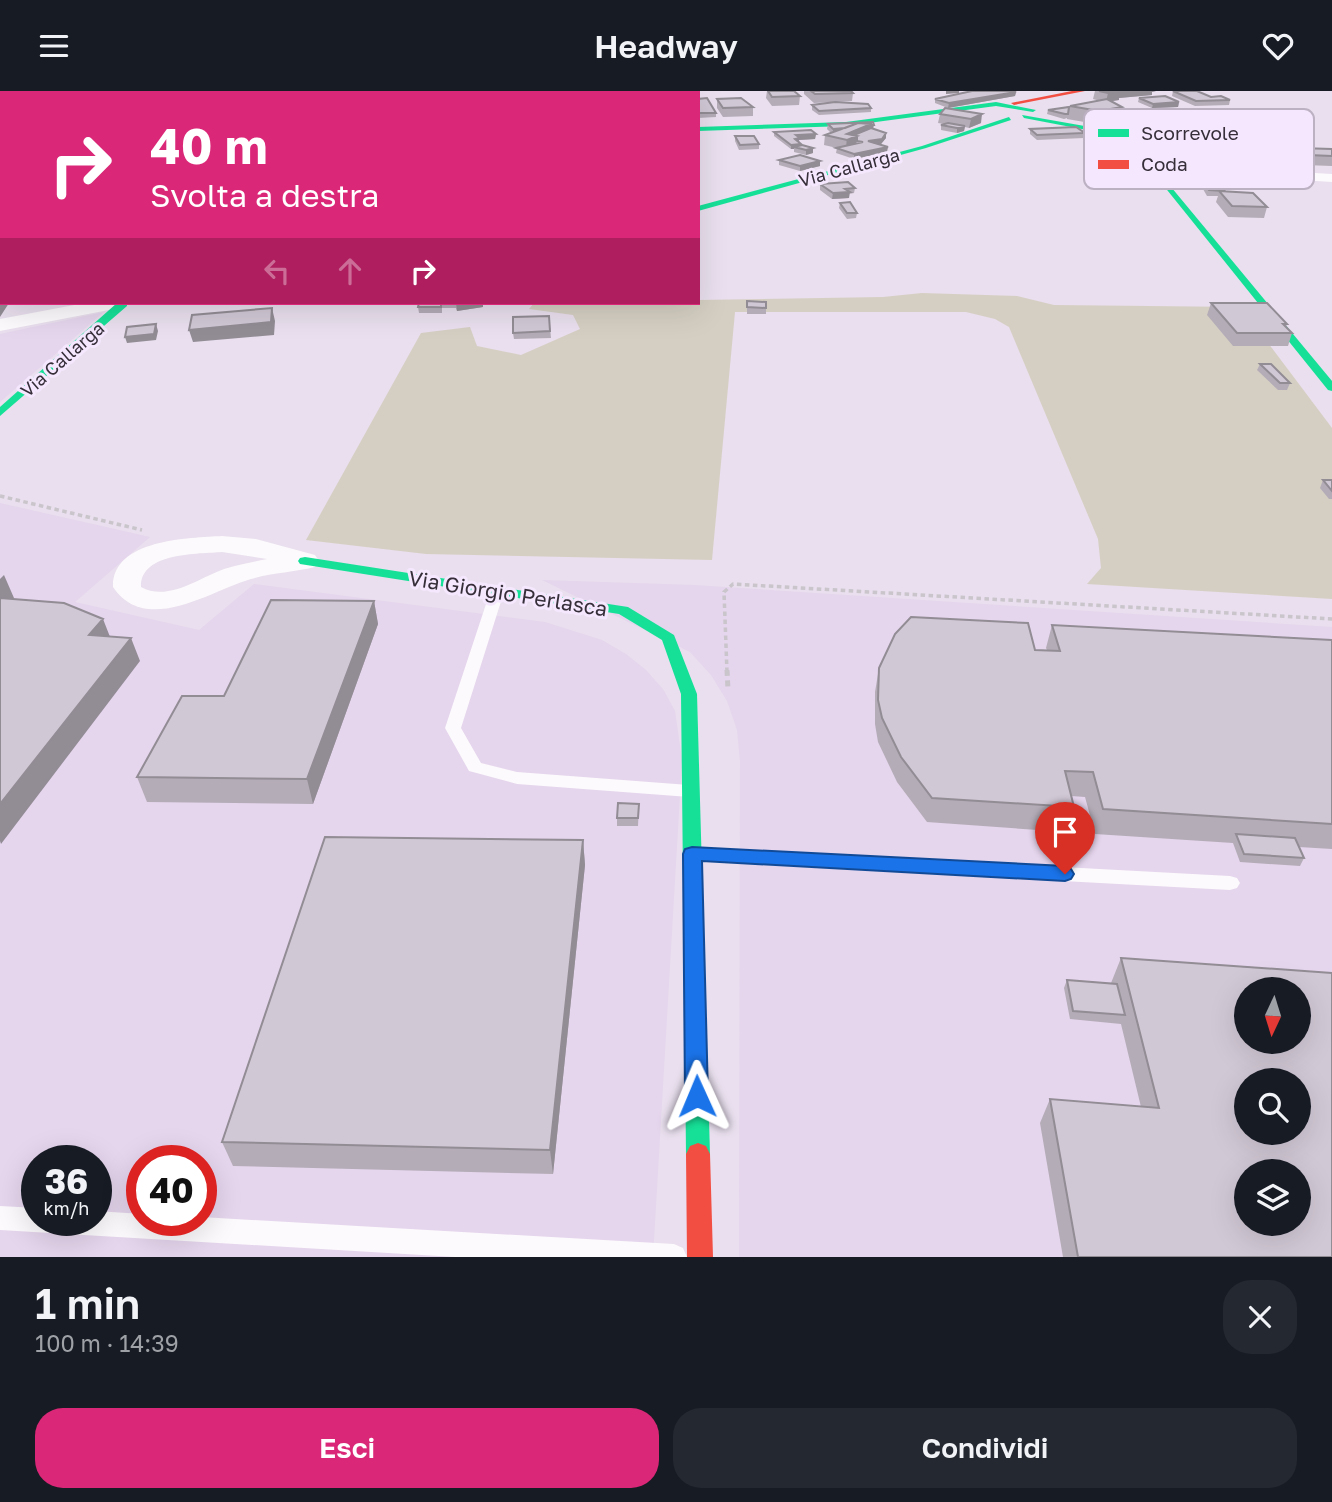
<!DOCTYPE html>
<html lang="it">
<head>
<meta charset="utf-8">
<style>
  body { margin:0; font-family:"Golos Text",sans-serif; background:#242831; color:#f1f3f6; height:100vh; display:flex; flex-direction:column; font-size:26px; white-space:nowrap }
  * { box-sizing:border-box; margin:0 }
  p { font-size:23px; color:#9ea1a6 }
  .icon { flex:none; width:38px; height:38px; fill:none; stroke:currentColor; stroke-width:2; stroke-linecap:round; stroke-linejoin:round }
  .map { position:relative; height:1166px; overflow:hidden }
  .panel { display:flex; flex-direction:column; background:#171b24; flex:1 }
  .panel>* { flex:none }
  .hud { position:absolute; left:0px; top:0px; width:700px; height:214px; box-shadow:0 7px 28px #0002; background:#db2777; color:#fff; overflow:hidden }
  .needle { width:46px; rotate:184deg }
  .controls { position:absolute; left:1234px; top:886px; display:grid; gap:14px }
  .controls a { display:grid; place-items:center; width:77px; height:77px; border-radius:50%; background:#171b24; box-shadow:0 7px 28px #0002; font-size:35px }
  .speed { position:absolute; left:21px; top:1054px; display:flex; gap:14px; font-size:35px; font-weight:700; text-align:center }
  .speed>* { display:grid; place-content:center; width:91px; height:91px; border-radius:50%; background:#171b24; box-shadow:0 7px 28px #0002; line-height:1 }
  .speed small { font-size:18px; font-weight:400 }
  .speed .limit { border:10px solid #d22; background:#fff; color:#111 }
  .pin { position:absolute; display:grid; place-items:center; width:60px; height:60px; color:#fff; margin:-72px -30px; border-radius:50% 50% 50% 0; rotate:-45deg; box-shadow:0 0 7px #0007 }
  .pin .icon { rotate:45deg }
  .me { position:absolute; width:77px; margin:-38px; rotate:359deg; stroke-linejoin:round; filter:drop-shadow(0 0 5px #0008) }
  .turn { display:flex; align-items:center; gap:24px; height:147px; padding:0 35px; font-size:32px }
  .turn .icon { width:91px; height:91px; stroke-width:2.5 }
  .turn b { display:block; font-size:49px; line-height:60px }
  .lanes { display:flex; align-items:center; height:66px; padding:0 35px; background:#0003; justify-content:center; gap:35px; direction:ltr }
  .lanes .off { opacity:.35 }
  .round { display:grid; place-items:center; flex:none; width:74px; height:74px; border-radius:28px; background:#242831 }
  .headline { display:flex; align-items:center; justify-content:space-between; height:119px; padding:0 35px }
  h1 { font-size:42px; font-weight:600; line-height:52px }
  .cta { display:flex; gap:14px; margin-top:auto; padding:14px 35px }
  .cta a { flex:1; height:80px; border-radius:28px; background:#db2777; color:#fff; font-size:28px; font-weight:600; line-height:80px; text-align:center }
  .cta a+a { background:#242831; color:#f1f3f6 }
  header { display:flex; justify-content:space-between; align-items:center; height:91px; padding:0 35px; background:#171b24; font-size:32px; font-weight:600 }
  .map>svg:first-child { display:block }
  .built { fill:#e5d5ed; fill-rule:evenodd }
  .green { fill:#d5cfc3 }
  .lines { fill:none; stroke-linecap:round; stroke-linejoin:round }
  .path-far1 { stroke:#c9c5cb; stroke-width:3.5; stroke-dasharray:4.5 3.5; stroke-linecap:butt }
  .path { stroke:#c9c5cb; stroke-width:5; stroke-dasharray:6 4.5; stroke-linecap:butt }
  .lane { fill:#fcfafc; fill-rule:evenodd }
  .street { fill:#fcfafc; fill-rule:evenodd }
  .fast { fill:#16e098; fill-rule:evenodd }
  .jam { fill:#f24e42; fill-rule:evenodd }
  .wall { fill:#b4acb7 }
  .shaded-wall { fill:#928c95 }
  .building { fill:#d1c8d5; stroke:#928c95; stroke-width:2; fill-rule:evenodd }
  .route { fill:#1a73e8; stroke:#114b97; stroke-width:2 }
  .labels { text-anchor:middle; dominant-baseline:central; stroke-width:6; stroke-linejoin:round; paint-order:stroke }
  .far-street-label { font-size:18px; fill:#362f3a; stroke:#f5e8fe }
  .street-label { font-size:21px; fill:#362f3a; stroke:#f5e8fe }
  .key { fill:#f5e8fe; stroke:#bcb0c3; stroke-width:2 }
  .key-label { font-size:19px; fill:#362f3a }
</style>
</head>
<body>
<header><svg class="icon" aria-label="menu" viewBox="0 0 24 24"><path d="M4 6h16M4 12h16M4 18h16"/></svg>Headway<svg class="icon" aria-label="heart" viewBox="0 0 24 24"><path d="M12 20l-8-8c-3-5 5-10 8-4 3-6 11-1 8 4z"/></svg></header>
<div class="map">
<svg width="1332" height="1166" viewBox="0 0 1332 1166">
  <rect width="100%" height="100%" fill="#e9dfee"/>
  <!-- built -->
  <path class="built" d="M104,221L0,311V243Z
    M0,412L150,446L75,511L199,539L254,493L545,531L602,549L626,563L646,579L663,598L675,620L682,669L653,1166H0ZM37,1069H96V1129H37ZM142,1069H201V1129H142Z
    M542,489L694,494L1332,536V1166H739L740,670L737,639L727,610L711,584L690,561ZM1246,898H1298V950H1246ZM1246,989H1298V1041H1246ZM1246,1080H1298V1132H1246Z"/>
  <!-- green -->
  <path class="green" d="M922,202L1017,205L1054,214L1241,216L1332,337V508L1087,493L1101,477L1098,448L1009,236L995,228L966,221H735L712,469L426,463L306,449L421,242L470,236L477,255L521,264L580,238L573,224L529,218L534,212H698V209L883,206Z"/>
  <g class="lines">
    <!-- path-far1 -->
    <path class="path-far1" d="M0,405L142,439
      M727,581L724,501L733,493L1332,528"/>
    <!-- path -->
    <path class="path" d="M727,579L728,599"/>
    <!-- lane -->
    <path class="lane" d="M497,497L504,501L461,637L481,672L517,681L689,694L695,696L698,700L695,704L689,706L517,693L469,680L445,637L490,501Z
      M694,756L1230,785L1237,787L1240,792L1237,797L1230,799L694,770L687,768L685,763L687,758Z
      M0,1115L37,1117V1129H96V1120L142,1123V1129H201V1126L674,1153L683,1157L687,1166H455L0,1139Z"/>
    <!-- street -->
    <path class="street" d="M0,12H2V20H0Z
      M1145,64L1264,79L1332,83V91L1264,87L1140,71L1138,68Z
      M85,212H123L114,218L0,240V228Z
      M222,445L256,448L315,464L319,470L315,476C294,481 272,482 251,488C210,500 146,545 113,496C112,448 189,447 222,445ZM222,461L267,468C253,471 238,474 224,478C199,487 168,511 141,496C140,461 199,463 222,461Z"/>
    <!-- fast -->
    <path class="fast" d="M996,11L1036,19L1033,21L996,15L846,35L698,40V36L846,31Z
      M1022,24L1096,37L1147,67L1332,290V300L1328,299L1143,69L1092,40L1024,27Z
      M1009,26L1011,29L926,57L698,120V115L922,55Z
      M117,212H127V215L0,325V316Z
      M305,466L628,516L674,544L697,603L710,1063L706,1071L698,1074L690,1071L686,1063L681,603L662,549L619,523L300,473L298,470L300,467Z"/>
    <!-- jam -->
    <path class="jam" d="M1072,0H1085L1014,14L1011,12Z
      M698,1052L706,1055L710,1063L713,1166H687L686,1063L690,1055Z"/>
  </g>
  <!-- wall -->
  <path class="wall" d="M0,0H99L97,2H2V9H0Z
    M300,0H320L319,2H300Z
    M394,0H436V2H394Z
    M767,0H794L800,5L799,14L772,15L766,7Z
    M804,0H851L853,2L852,10L814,12L804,3Z
    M1095,0H1156L1152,1V4L1119,7V9L1111,10L1122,16L1121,20H1159L1200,28L1196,42L1150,43L1136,34L1137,29H1119L1096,33L1067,28V27L1064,28L1047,23L1048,19L1100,10L1093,8Z
    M1173,0L1230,9L1229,14L1195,15L1172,5Z
    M1016,1L1015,5L948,17L935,12V8Z
    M1139,7L1179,11L1178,16L1152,17L1138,11Z
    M698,8L716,22V26L698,27Z
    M717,8L753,16V25L723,26L717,17Z
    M812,14L871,17V21L819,24L812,19Z
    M945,17L981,32L969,37L965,36L964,40L957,42L941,39V34L944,33L938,32L940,23Z
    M828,33L873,38L886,47L881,53H880L887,61L854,68L836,62L837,57L824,54L825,44L831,42L827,38Z
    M1030,38L1085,42L1084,47L1037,49L1030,43Z
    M774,41L816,43L815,48L799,49L801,54L813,57V62L806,64L794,61V58H791L774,45Z
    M735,45L759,53V58L739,59L735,50Z
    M1153,46L1199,49L1198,54H1190L1208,61L1206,66L1185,68L1166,58V55H1158L1152,51Z
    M1299,57L1332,58V75L1305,74L1296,67Z
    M1114,65L1147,68L1146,73H1144L1151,78L1149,83L1134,84L1113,70Z
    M779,69L820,70V75L800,80L779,74Z
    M1170,70L1262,82L1260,87L1251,86L1248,95H1230L1227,92L1215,91V94L1224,101L1267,116L1264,127L1228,126L1216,111L1218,105H1207L1203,98L1204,94H1195L1193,90H1179L1168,75Z
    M1142,83L1157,87L1156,92H1144L1140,89Z
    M820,93L855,97L854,102L849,103V107L832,108L820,99Z
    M840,112L857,122L856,127L847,128L839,117Z
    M747,210L766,211V223H747Z
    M419,212H483V216L457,220L456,217H442V222H419L418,216Z
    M1211,212L1287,233L1286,236L1292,242L1288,255H1233L1207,224Z
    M549,225L551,247L514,248L513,242Z
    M1260,273L1290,292L1287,299H1278L1257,279Z
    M1323,389H1332V408H1329L1320,397Z
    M374,510L378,533L313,713L147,711L137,686L224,605Z
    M1052,534L1332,549V758L1299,756L1304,767L1300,775L1240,771L1233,752L1095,743L1085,706L1071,705L1074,716L1066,741L927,731L897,691L878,651L875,633V601L879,577L1035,559H1047L1046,557Z
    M639,713L638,735H617V727Z
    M583,749L585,774L553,1083L233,1075L222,1051Z
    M1121,867L1332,1166H1063L1040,1032L1050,1008L1141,1016L1121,933L1070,928L1064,897L1067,889L1111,892Z"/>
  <!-- shaded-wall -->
  <path class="shaded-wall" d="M4,0H21H16V2H4Z
    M85,0H99L97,2H86Z
    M421,0H436V2H421Z
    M946,0H959V2L946,3Z
    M1117,0H1156L1152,1V4L1119,7V9L1106,11L1108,2Z
    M1016,1L1015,5L948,17L949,12Z
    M1179,11L1178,16L1152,17L1153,13Z
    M1122,16L1119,30L1096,33L1099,20Z
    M982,23L981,32L969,37L971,28Z
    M871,33L874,34L873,38L857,47L856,55L846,59L847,43H833V38Z
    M965,35L964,40L957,42V37Z
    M886,42V47L881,53L868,55V50Z
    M816,43L815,48L799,49V52H794L796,44Z
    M801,53V58L794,56V58H791V54Z
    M888,56L887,61L854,68V63Z
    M813,57V62L806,64V59Z
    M1208,61L1206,66L1185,68L1186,63Z
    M820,70V75L800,80V75Z
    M850,101L849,107L832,108L833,102Z
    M3,212H9L0,226V216Z
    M456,212H483V216L457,220Z
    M272,217L275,230L274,244L193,251L189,239Z
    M156,233L158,240L156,249L127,252L125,246Z
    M4,484L14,507L0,521V488Z
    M374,510L378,533L313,713L307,688Z
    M103,528L112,551L89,544Z
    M131,547L140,570L1,753L0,750V713Z
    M583,749L585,774L553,1083L550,1059Z"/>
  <!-- building -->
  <path class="building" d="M110,0H148L143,2L107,1Z
    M628,0H639L641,2H629Z
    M768,0H794L800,5L772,6Z
    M811,0H851L853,2L815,3Z
    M972,0H1013L1016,1L949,12L935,8Z
    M1099,0H1121L1108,2Z
    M1173,0H1197L1211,6L1221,5L1230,9L1196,10Z
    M1165,5L1179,11L1153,13L1139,7Z
    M707,7L716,22H698V8Z
    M741,7L753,16L723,17L717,8Z
    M1107,8L1122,16L1099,20L1070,15Z
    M835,11L868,13L871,17L819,20L812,14Z
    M1069,16L1068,23H1065L1048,19Z
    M945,17L982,23L971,28L940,23Z
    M873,31L874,34H871V33L858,32L845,37L833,38L828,33Z
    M858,32L871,33L847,43L857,45L847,49L825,44Z
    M948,32L965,35L957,37L941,34Z
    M1076,36L1085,42L1037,44L1030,38Z
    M871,37L886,42L882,48L868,50L888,56L854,63L836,57L863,51L857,50V45L854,44Z
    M811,39L816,43L796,44L800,47L795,48L801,53L791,54L774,41Z
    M735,45H754L759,53L740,54Z
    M802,54L813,57L806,59L794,56Z
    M1299,57L1332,58V65L1308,64Z
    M800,64L820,70L800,75L779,69Z
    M848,91L855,97L845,98L850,101L833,102L820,93Z
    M1205,93L1220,94L1225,100L1209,99Z
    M1219,100L1253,102L1267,116L1232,115Z
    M850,111L857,122H847L840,112Z
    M2,180L3,212L0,216V181Z
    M747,210L766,211V217L747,216Z
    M419,212H441V216H418Z
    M1211,212H1267L1287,233H1283L1292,242H1237Z
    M272,217L271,231L189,239L192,224Z
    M549,225L550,240L513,242V226Z
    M156,233L154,243L125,246L127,236Z
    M1260,273H1271L1290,292H1280Z
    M1323,389H1332V400Z
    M0,507L64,512L103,528L89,544L131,547L0,713Z
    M271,509L374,510L307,688L137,686L182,605H224Z
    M911,526L1028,532L1035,559L1060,560L1052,534L1332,549V733L1103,718L1093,681L1065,680L1074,716L932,707L901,666L882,627L878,609L879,577L895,543Z
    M618,712L639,713L638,727H617Z
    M1236,743L1295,747L1304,767L1244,763Z
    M325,746L583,749L550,1059L222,1051Z
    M1121,867L1332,882V1166H1078L1050,1008L1159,1017ZM1246,898H1298V950H1246ZM1246,989H1298V1041H1246ZM1246,1080H1298V1132H1246Z
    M1067,889L1117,893L1125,924L1073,920Z"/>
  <!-- route -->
  <path class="route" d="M692,756L1065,775L1071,778L1074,783L1071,788L1065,790L702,770L708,1005L705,1012L697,1015L689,1012L685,1005L683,763L685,758Z"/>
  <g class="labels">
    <!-- far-street labels -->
    <g class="far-street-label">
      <text transform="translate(849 76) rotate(-15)">Via Callarga</text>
      <text transform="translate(62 268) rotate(-41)">Via Callarga</text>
    </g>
    <!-- street labels -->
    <g class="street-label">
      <text transform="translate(508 502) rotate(9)">Via Giorgio Perlasca</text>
    </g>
  </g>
  <!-- legend -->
  <rect x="1084" y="18" width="230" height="80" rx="10" class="key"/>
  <rect x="1098" y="38" width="31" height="8" fill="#16e098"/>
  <rect x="1098" y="69" width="31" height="9" fill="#f24e42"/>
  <g class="key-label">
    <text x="1141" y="49">Scorrevole</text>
    <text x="1141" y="80">Coda</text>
  </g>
</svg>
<div class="controls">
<a><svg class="needle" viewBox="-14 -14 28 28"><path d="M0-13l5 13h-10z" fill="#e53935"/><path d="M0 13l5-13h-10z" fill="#9ea1a6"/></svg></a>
<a><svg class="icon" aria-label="search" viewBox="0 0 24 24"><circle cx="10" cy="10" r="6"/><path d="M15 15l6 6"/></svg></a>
<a><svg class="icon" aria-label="layers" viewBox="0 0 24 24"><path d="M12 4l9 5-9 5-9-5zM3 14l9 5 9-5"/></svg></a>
</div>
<div class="speed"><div>36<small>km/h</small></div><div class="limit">40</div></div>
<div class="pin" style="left:1065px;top:783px;background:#d93025"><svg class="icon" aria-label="arrive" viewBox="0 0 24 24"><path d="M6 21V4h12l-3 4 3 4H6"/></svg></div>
<svg class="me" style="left:697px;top:1005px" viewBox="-20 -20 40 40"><path d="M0-17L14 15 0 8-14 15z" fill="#1a73e8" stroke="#fff" stroke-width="4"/></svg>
<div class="hud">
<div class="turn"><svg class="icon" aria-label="right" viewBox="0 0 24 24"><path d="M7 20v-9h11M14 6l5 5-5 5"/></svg><div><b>40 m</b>Svolta a destra</div></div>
<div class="lanes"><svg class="icon off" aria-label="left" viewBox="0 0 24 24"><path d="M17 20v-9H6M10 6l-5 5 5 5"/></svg><svg class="icon off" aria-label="ahead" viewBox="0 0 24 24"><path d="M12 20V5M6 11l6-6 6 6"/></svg><svg class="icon" aria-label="right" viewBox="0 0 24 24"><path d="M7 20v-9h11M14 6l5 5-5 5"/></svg></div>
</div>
</div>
<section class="panel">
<div class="headline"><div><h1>1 min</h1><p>100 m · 14:39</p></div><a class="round"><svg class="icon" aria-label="close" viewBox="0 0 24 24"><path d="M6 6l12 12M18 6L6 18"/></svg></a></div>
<div class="cta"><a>Esci</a><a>Condividi</a></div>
</section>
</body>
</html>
